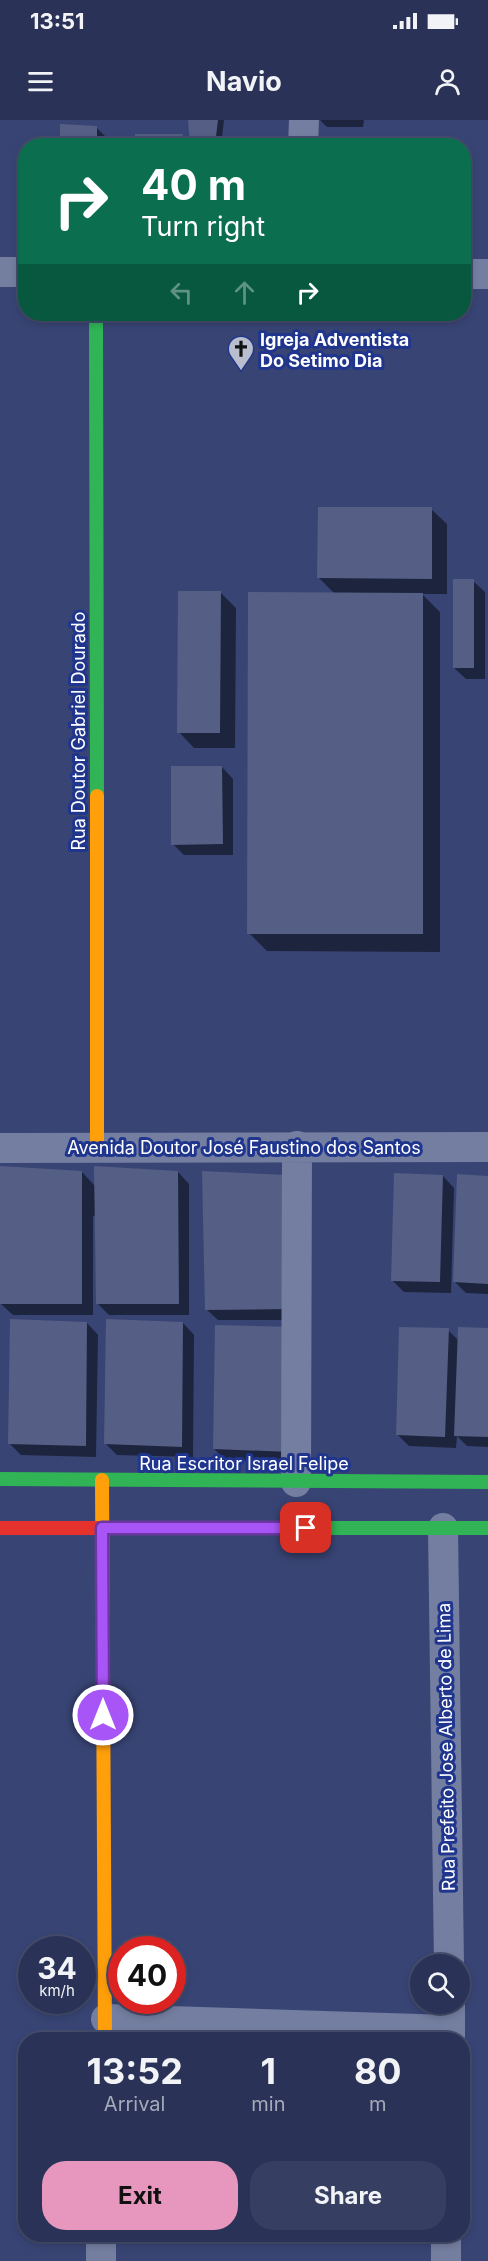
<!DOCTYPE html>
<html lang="en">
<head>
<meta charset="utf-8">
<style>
  body { margin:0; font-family:Inter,sans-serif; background:#363f61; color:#f1f3f6; height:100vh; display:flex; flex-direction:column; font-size:22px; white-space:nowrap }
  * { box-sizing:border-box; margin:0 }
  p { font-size:20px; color:#a5aaba }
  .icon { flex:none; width:33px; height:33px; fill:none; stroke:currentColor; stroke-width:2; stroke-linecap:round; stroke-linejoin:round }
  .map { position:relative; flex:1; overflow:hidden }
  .panel { position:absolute; left:18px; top:1912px; width:452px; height:210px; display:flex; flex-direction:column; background:#2a3357; border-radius:24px; box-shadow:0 3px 9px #0003,0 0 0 2px #464e6d }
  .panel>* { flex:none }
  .top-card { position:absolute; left:18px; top:18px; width:453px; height:183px; border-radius:24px; box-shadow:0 3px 9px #0003,0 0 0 2px #464e6d; background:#0b6e4f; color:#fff; overflow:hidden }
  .fabs { position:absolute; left:410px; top:1834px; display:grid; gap:12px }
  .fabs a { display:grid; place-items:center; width:60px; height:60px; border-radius:50%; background:#2a3357; box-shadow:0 3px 9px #0003,0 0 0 2px #464e6d; font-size:30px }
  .speed { position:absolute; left:18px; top:1816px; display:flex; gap:12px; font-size:30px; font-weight:700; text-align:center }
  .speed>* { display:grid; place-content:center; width:78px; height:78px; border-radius:50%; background:#2a3357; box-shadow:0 3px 9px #0003,0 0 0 2px #464e6d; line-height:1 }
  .speed small { font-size:15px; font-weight:400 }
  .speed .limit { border:9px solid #d22; background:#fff; color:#111 }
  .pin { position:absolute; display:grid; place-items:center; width:51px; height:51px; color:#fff; margin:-26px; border-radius:12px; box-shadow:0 3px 9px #0006 }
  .me { position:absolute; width:66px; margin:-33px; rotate:0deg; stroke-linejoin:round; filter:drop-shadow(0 0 4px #0008) }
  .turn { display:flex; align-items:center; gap:21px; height:126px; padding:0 24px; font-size:27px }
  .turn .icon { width:78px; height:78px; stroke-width:2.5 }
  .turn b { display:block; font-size:42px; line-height:51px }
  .lanes { display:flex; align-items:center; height:57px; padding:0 24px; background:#0003; justify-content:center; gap:30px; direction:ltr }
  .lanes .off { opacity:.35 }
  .eta { display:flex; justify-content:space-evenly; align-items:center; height:102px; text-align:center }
  .eta b { font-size:36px; font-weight:700; line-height:42px }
  .primary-button { display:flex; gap:12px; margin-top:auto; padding:12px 24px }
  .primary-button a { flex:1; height:69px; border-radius:24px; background:#e797bd; color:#111; font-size:24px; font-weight:700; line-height:69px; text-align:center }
  .primary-button a+a { background:#363f61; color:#f1f3f6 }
  .status { display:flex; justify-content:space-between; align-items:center; height:42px; padding:0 30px; background:#2a3357; direction:ltr }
  .status svg { height:16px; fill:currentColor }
  header { display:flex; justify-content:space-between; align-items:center; height:78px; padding:0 24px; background:#2a3357; font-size:27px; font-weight:700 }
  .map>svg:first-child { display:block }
  .shadow { fill:#0007 }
  .building { fill:#555e84 }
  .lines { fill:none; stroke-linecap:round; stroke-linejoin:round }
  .street { stroke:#747ea0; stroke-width:30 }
  .fast { stroke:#30b455; stroke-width:14 }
  .slow { stroke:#ff9f0a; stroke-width:14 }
  .jam { stroke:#e5322d; stroke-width:14 }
  .route-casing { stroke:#6d37a1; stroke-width:15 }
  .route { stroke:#a855f7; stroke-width:10 }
  .labels { text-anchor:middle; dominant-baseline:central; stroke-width:6; stroke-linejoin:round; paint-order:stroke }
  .poi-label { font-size:18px; font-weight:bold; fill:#fff; stroke:#20358d; text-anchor:start }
  .street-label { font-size:18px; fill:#fff; stroke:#20358d }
</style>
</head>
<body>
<div class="status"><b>13:51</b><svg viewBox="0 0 49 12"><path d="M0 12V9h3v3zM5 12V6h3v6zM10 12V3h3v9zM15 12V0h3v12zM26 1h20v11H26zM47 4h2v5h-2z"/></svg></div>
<header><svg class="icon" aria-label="menu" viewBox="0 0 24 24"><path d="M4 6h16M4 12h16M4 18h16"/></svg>Navio<svg class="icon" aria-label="person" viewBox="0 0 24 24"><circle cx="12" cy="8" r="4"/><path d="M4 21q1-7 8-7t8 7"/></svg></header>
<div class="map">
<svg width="488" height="2141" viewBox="0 0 488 2141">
  <rect width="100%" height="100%" fill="#384474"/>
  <!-- shadow -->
  <path class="shadow" d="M190,0H224L221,26H136L182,15L191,25Z
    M320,0H364L363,7H327Z
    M96,7L108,19V26H62Z
    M431,389L447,404V474H422L440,492V832L267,831L249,813L335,474L319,458Z
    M473,461L485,472V559H466L454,548Z
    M220,472L236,488L235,628H194L179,612Z
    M222,647L233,659V735H184L173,724Z
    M0,1048L82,1052L95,1066L178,1052L189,1064V1195H109L98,1184L96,1096H93V1195H13L1,1184Z
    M204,1053L298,1200H218L206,1189Z
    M443,1056L454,1068L451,1173L404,1172L392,1160Z
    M488,1057V1174L466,1173L455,1162Z
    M87,1203L98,1215L96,1337L21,1335L9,1323Z
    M183,1203L194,1215L193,1337L117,1335L106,1324Z
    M216,1206L301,1343L226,1340L214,1329Z
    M448,1210L459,1221L488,1210V1327L467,1326L457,1316L456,1328L409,1326L397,1314Z"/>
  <!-- building -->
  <path class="building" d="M188,0H218L215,25H190Z
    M60,4L97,6V26H60Z
    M135,14H183L181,26H135Z
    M318,387H432V459L317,458Z
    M453,459H474V548H453Z
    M178,471H221L220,613H177Z
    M248,472L423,473V814H247Z
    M171,646H222L223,724L171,725Z
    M0,1046L82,1051V1184H0Z
    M94,1046L178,1051L179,1184H96Z
    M202,1051L288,1055V1189L205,1190Z
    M394,1053L443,1055L440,1162L391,1161Z
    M457,1054L488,1056V1164L453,1162Z
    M10,1199L87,1202L86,1326L8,1324Z
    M106,1199L183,1202L182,1327L104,1324Z
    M215,1205L293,1207L291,1332L213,1329Z
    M399,1207L449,1208L445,1317L396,1315Z
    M458,1207L488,1208V1317L454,1316Z"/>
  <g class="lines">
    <!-- street -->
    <path class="street" d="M303,26L304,0
      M0,152H26
      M464,154H488
      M0,1028L488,1027
      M296,1362L297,1026
      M443,1408L449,1845
      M450,1884V1920
      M106,1899L450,1910
      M101,2141V2115
      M446,2141V2115"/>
    <!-- fast -->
    <path class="fast" d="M96,194L97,676
      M0,1359L488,1362
      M249,1408H488"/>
    <!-- slow -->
    <path class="slow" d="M97,676V1028
      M102,1360L105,1920"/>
    <!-- jam -->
    <path class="jam" d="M0,1408H249"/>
  </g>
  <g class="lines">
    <defs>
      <path id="route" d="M103,1595L102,1408H306"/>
    </defs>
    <!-- route casing -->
    <use href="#route" class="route-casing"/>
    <!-- route -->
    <use href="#route" class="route"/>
  </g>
  <!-- icons -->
  <defs>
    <symbol id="church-pin" viewBox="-11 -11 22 30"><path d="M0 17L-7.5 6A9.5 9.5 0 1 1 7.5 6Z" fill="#b9bece" stroke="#20358d"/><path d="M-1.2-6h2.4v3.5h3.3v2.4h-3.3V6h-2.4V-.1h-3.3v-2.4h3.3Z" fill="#111"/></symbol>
  </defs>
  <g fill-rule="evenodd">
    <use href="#church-pin" x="226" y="214" width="30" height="40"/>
  </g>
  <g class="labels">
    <!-- poi labels -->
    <g class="poi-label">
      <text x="260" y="219">Igreja Adventista<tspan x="260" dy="21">Do Setimo Dia</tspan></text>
    </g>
    <!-- street labels -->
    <g class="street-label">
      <text transform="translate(78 611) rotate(-90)">Rua Doutor Gabriel Dourado</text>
      <text x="244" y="1027">Avenida Doutor José Faustino dos Santos</text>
      <text x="244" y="1343">Rua Escritor Israel Felipe</text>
      <text transform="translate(446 1627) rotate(-91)">Rua Prefeito Jose Alberto de Lima</text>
    </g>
  </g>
</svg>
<div class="fabs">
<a><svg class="icon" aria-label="search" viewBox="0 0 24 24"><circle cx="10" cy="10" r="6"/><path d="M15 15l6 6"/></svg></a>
</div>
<div class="speed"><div>34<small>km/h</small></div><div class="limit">40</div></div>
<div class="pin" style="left:306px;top:1408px;background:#d93025"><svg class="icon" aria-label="arrive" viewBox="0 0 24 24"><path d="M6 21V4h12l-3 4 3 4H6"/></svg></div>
<svg class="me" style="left:103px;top:1595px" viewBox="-20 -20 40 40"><circle r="17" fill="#a855f7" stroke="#fff" stroke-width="3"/><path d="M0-11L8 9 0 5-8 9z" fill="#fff"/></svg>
<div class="top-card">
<div class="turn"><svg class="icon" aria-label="right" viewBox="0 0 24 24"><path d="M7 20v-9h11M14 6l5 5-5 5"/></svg><div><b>40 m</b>Turn right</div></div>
<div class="lanes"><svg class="icon off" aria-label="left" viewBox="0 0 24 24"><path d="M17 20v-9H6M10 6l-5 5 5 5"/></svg><svg class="icon off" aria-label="ahead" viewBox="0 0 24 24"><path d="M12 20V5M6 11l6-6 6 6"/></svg><svg class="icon" aria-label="right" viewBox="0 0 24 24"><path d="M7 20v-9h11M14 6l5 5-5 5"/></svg></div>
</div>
<section class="panel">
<div class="eta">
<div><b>13:52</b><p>Arrival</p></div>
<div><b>1</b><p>min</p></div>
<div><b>80</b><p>m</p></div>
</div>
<div class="primary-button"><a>Exit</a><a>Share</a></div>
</section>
</div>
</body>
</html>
